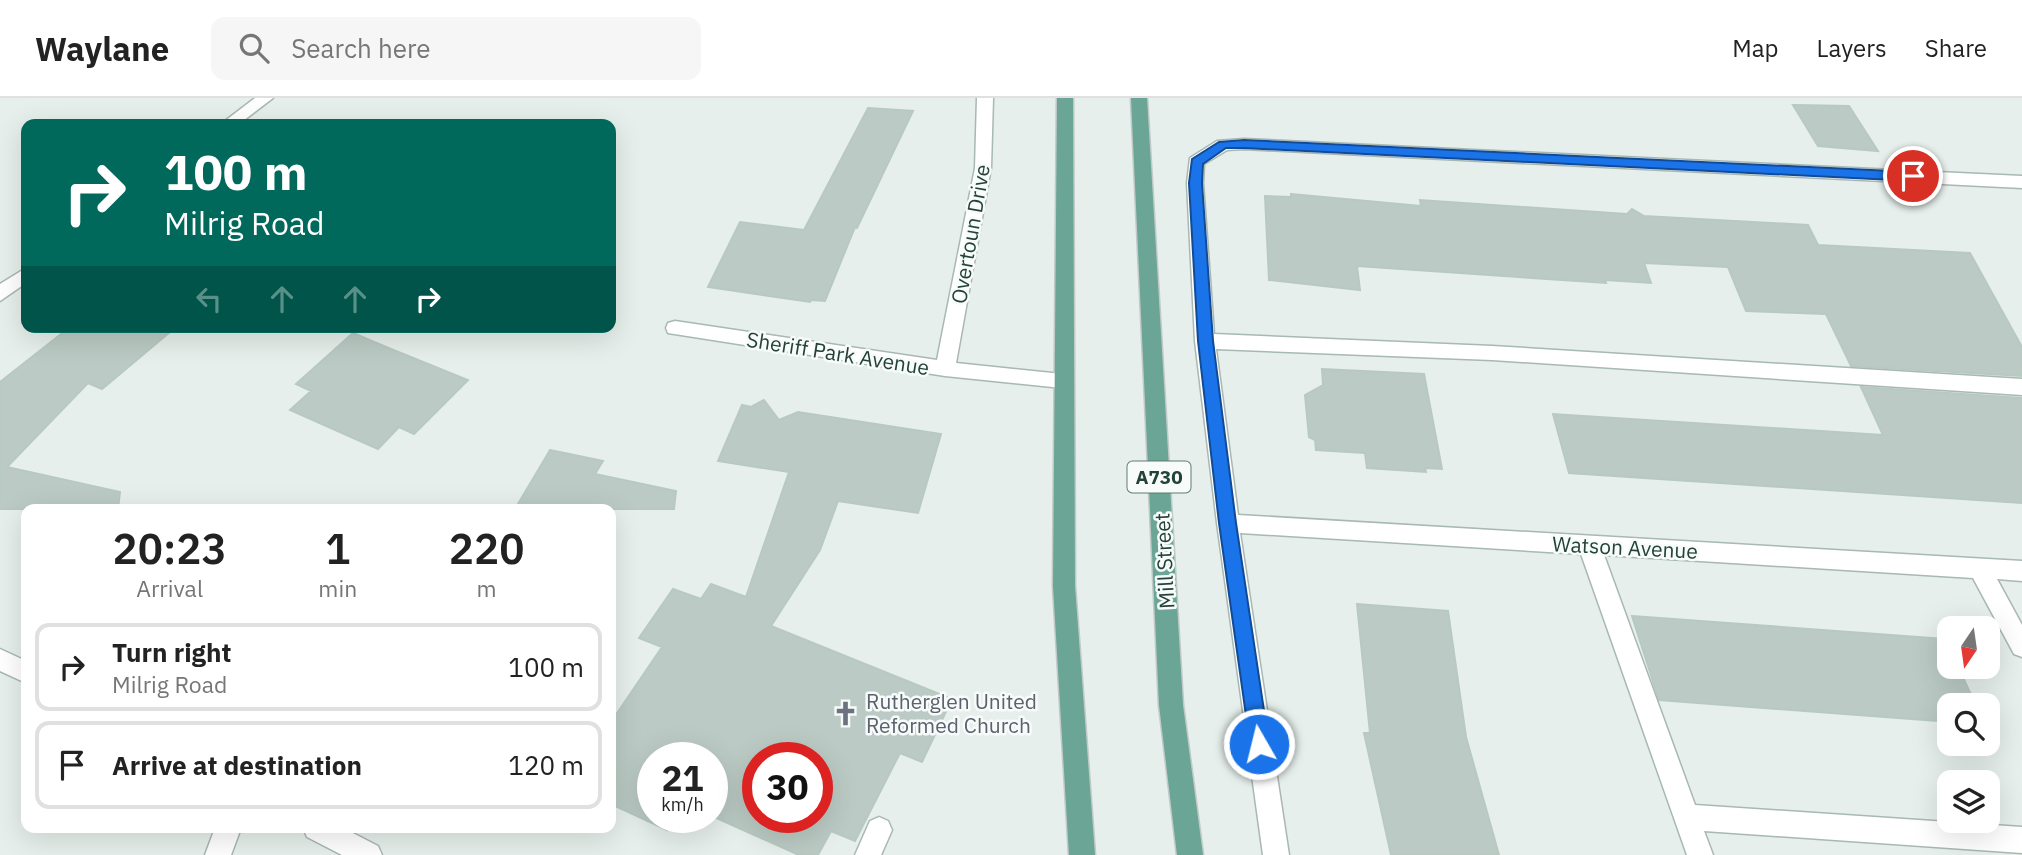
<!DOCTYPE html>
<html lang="en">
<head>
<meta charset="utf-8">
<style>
  body { margin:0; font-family:"IBM Plex Sans",sans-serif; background:#f6f6f6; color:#222; height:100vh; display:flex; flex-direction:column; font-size:26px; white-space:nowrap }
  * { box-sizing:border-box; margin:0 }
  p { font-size:23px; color:#767676 }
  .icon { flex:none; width:38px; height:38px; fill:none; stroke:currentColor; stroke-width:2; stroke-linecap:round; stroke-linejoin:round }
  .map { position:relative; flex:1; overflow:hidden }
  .panel { position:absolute; left:21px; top:406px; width:595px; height:329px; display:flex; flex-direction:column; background:#fff; border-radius:14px; box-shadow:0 7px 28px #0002 }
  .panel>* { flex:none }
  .banner { position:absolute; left:21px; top:21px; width:595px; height:214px; border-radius:14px; box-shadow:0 7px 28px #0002; background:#00695c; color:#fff; overflow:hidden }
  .needle { width:46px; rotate:193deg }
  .tools { position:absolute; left:1937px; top:518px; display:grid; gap:14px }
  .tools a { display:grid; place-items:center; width:63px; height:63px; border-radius:14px; background:#fff; box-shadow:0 7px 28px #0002; font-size:35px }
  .speed { position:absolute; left:637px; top:644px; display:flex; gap:14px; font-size:35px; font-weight:700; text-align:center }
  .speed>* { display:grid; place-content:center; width:91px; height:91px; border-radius:50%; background:#fff; box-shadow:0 7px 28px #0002; line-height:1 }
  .speed small { font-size:18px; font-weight:400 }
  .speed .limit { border:10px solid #d22; background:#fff; color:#111 }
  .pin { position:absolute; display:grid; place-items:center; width:60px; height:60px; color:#fff; margin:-30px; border:4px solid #fff; border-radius:50%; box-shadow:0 2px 7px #0007 }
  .me { position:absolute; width:77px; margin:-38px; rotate:352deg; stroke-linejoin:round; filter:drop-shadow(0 0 5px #0008) }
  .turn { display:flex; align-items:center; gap:24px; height:147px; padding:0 28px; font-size:32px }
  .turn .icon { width:91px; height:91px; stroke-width:2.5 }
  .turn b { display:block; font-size:49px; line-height:60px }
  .lanes { display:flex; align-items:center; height:66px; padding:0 28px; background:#0003; justify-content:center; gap:35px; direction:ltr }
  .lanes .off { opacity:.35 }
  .eta { display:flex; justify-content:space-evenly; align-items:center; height:119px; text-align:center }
  .eta b { font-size:42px; font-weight:600; line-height:49px }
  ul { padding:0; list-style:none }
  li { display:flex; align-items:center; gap:21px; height:88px; margin:0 14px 10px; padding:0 14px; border:4px solid #e0e0e0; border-radius:14px }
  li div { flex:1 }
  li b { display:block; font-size:26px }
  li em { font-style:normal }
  header { display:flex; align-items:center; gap:42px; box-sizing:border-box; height:98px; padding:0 35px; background:#fff; border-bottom:2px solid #e0e0e0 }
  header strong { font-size:33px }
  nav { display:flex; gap:38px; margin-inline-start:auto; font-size:24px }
  .search { width:490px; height:63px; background:#f6f6f6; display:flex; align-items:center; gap:18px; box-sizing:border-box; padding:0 24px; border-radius:14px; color:#767676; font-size:26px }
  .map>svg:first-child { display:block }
  .building { fill:#bbcac4; stroke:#b8c9c2; stroke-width:2; fill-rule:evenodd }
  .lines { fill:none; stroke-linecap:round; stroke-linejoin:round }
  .minor-casing { stroke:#a8b8b2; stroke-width:3 }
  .major-casing { stroke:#c2cac8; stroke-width:3 }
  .minor { fill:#fff; fill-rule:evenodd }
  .major { fill:#6aa596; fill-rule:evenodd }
  .route { fill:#1a73e8; stroke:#114b97; stroke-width:2 }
  .labels { text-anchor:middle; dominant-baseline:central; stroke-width:5; stroke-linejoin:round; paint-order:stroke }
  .shield { fill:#f7fbf9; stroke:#637a73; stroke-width:2 }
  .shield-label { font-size:19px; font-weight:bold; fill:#24423a }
  .street-label { font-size:21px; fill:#24423a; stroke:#f7fbf9 }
  .worship-label { font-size:21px; fill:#5b616d; stroke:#f7fbf9; text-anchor:start }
</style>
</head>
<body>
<header>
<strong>Waylane</strong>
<div class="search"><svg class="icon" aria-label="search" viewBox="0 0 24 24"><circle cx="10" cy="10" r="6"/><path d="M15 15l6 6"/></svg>Search here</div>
<nav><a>Map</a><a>Layers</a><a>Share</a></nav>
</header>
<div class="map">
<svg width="2022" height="757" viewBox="0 0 2022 757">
  <rect width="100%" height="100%" fill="#e6efeb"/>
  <!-- building -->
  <path class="building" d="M1793,7L1849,8L1878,53L1818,48Z
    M868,10L913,13L857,130L855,129L825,203L811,202L810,204L708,189L740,124L804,132Z
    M1291,96L1421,108L1420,102L1627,116L1632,111L1644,118L1808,127L1818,147L1970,155L2022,249V278L1851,268L1826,216L1746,213L1728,169L1644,165L1651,185L1605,182L1606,185L1357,168L1360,192L1269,182L1265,98L1291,99Z
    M70,229H176L102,291L88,285L7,369L120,394L118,411H0V284Z
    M353,235L391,251L468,282L414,336L399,329L378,351L290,312L311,293L296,286Z
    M1322,271L1424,276L1442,371L1425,370L1426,374L1367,370L1365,355L1316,352L1315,342L1309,339L1305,297L1323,287Z
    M1861,289L2022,300V405L1569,375L1553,316L1883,337Z
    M764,302L779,322L798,314L941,336L918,415L838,403L820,452L771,528L952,601L922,664L900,655L855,743L831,733L818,757H799L712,718V660H653V719H675L667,732L611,706V624L662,549L639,540L673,491L701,501L711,486L746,499L789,374L718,363L742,307L751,309ZM758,660H817V719H758Z
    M550,352L603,363L595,376L676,393L674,411H515Z
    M1357,506L1448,513L1466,639L1499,757H1391L1364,635H1370Z
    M1632,518L1945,541L1950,550V569H1958L1976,607H1950V624L1659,602Z"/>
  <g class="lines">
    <defs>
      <path id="minor" d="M255,0H273L239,26H221Z
        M977,0H993L991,70L956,265L1062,276L1069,278L1072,283L1069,288L1062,290L945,278L668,235L666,230L668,225L675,223L937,262L975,70Z
        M1244,41L2022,78V90L1244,51L1227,52L1204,66L1203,85L1214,236L1492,248L2022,281V297L1492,262L1216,251L1238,417L2022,463V483L1997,481L2022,527V559L2014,556L1973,480L1604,457L1695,707L2022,729V755L1704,733L1713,757H1687L1581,456L1240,435L1289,757H1263L1217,425L1195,243L1187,85L1190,60L1217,43Z
        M26,170V185L0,203V186Z
        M0,551L26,563V585L0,573Z
        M879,719L888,723L892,732L881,757H855L870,723Z
        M215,730H241L231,757H205Z
        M303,730H343L378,748L382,757H342L307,739Z"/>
      <path id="major" d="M1057,0H1073L1075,488L1095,757H1069L1053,488Z
        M1131,0H1147L1183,607L1203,757H1177L1159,607Z"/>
    </defs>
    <!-- minor casing -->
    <use href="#minor" class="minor-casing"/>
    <!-- major casing -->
    <use href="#major" class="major-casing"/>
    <!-- minor -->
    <use href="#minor" class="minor"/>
    <!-- major -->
    <use href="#major" class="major"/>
  </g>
  <!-- route -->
  <path class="route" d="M1244,42L1913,74L1920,78L1913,83L1244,50H1226L1203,66L1202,85L1213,243L1236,425L1269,646L1266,653L1259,655L1253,653L1250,646L1219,425L1198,243L1189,85L1192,61L1219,44Z"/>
  <!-- icons -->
  <defs>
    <symbol id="church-bare" viewBox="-9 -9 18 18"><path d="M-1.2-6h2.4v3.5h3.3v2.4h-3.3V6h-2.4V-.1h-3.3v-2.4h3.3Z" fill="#6b7280" stroke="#f7fbf9" stroke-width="2.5" paint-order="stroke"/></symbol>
  </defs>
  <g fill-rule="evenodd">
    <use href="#church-bare" x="828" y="598" width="35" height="35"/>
  </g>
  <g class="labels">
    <!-- shield labels -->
    <rect class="shield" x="1127.5" y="363.5" width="63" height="31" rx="5"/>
    <g class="shield-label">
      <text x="1159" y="379">A730</text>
    </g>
    <!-- street labels -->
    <g class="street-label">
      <text transform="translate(970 136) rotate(-80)">Overtoun Drive</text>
      <text transform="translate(838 255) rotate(9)">Sheriff Park Avenue</text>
      <text transform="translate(1625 449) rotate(3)">Watson Avenue</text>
      <text transform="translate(1164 463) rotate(-93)">Mill Street</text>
    </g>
    <!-- worship labels -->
    <g class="worship-label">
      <text x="866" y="603">Rutherglen United<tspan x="866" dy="24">Reformed Church</tspan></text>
    </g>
  </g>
</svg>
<div class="tools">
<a><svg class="needle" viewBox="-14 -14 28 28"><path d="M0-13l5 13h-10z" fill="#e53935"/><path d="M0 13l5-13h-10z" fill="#767676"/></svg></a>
<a><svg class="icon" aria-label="search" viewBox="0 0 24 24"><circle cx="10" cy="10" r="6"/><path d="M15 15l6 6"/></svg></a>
<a><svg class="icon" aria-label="layers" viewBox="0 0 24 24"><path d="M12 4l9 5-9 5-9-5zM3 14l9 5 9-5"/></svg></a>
</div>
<div class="speed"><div>21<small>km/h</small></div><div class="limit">30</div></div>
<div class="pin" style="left:1913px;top:78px;background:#d93025"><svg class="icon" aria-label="arrive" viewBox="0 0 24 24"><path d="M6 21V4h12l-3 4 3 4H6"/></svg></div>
<svg class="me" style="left:1259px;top:646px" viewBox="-20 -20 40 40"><circle r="17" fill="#1a73e8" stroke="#fff" stroke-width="3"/><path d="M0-11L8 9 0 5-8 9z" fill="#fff"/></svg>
<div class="banner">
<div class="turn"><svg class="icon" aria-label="right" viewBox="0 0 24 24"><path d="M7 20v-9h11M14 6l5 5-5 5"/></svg><div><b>100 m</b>Milrig Road</div></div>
<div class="lanes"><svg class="icon off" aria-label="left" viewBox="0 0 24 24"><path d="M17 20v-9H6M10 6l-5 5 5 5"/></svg><svg class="icon off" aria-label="ahead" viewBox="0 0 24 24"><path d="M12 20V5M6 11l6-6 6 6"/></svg><svg class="icon off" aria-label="ahead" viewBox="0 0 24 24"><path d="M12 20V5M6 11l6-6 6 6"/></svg><svg class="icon" aria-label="right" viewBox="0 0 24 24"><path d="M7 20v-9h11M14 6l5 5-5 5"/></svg></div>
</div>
<section class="panel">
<div class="eta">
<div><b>20:23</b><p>Arrival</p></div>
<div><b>1</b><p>min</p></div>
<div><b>220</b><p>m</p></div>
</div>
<ul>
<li><svg class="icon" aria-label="right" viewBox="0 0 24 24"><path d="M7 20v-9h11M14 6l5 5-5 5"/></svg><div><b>Turn right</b><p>Milrig Road</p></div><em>100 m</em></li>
<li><svg class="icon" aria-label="arrive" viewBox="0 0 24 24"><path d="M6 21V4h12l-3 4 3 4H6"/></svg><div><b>Arrive at destination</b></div><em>120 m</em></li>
</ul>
</section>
</div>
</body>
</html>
